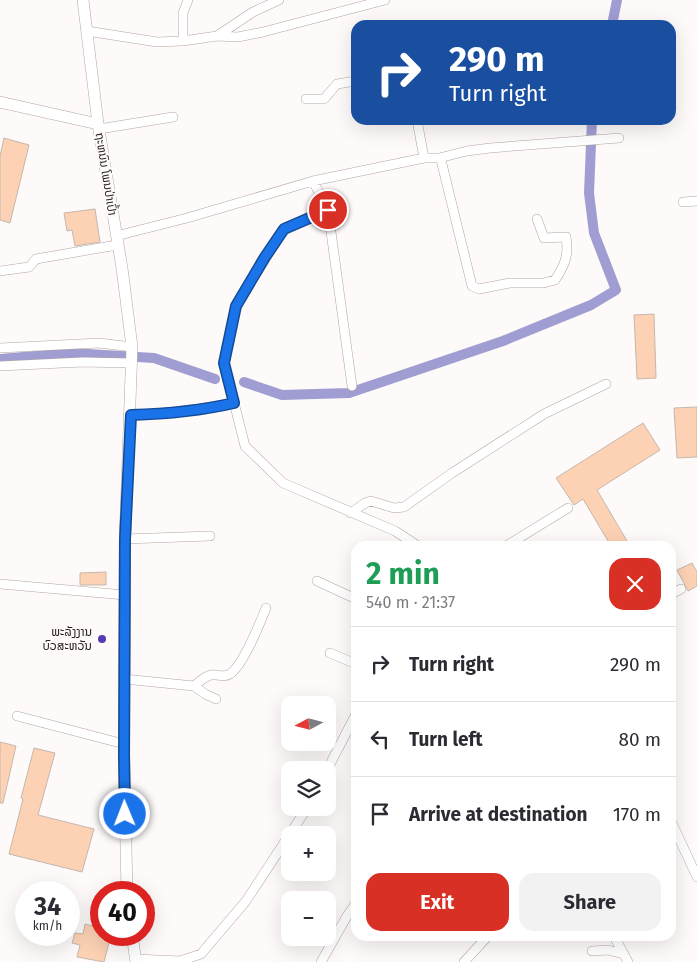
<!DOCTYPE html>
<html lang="en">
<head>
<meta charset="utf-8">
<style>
  body { margin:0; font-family:"Fira Sans","Noto Sans Lao",sans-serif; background:#f2f2f3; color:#2b2b33; height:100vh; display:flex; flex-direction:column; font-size:19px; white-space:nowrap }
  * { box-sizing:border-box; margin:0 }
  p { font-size:16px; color:#7c7c81 }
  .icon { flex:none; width:28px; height:28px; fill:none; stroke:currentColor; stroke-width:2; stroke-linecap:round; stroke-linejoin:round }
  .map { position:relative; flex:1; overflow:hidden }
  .drawer { position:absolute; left:351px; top:541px; width:325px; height:400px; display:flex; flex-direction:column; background:#fff; border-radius:15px; box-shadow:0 5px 20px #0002 }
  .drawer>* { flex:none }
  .guide { position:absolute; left:351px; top:20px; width:325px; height:105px; border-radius:15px; box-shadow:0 5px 20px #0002; background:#1a4fa0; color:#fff; overflow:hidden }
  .needle { width:32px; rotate:263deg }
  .buttons { position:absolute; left:281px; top:696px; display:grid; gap:10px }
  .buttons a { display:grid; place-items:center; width:55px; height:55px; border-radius:10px; background:#fff; box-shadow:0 5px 20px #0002; font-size:25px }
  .speed { position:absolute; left:15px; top:881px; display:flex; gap:10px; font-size:25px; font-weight:700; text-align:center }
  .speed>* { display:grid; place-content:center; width:65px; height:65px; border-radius:50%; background:#fff; box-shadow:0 5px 20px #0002; line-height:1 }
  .speed small { font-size:12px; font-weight:400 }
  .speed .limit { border:8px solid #d22; background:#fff; color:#111 }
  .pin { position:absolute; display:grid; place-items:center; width:42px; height:42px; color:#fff; margin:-21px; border:2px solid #fff; border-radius:50%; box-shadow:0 1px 5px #0007 }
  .me { position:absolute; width:55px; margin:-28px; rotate:359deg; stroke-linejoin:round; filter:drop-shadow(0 0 4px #0008) }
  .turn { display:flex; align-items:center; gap:18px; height:105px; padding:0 15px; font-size:22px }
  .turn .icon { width:65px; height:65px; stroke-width:2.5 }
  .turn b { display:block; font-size:35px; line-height:42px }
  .round { display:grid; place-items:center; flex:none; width:52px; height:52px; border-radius:15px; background:#f2f2f3 }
  .overview { display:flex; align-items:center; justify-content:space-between; height:85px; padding:0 15px }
  h1 { font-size:30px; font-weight:700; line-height:38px; color:#1e9e55 }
  .action { display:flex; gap:10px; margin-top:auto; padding:10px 15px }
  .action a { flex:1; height:58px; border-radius:15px; background:#d93025; color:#fff; font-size:20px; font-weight:700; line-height:58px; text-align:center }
  .action a+a { background:#f2f2f3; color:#2b2b33 }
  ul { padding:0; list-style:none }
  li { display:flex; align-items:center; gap:15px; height:75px; padding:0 15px; border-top:1px solid #e1e1e2 }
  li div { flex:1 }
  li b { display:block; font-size:19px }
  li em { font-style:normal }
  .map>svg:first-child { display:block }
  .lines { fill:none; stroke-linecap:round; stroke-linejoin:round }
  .canal { stroke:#a09dd3; stroke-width:10 }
  .building { fill:#fcd1b4; stroke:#c4b8af }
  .street-casing { stroke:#b3a79e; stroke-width:10 }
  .secondary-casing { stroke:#b3a79e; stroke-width:12 }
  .street { stroke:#fff; stroke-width:9 }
  .secondary { stroke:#fff; stroke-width:11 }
  .route-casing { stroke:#114b97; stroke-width:12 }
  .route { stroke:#1a73e8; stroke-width:9 }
  .poi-dot { fill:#553bb3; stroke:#fdfaf9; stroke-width:2 }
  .labels { text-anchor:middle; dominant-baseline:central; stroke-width:4.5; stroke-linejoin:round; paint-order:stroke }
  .street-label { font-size:12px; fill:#282320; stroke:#fdfaf9 }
  .poi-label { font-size:12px; fill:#282320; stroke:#fdfaf9; text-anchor:end }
</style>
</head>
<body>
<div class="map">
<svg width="697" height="962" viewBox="0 0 697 962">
  <rect width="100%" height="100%" fill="#fdfaf9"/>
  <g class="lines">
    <!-- canal -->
    <path class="canal" d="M612,25L617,0
      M0,359L71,353L154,358L215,379
      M244,382L282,395L349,393L503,341L591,305L616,290L594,233L589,193L592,120"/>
  </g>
  <!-- building -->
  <path class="building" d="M4,138L29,145L10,223L0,220V156Z
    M95,209L100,242L75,246L72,230L67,231L64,213Z
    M654,314L656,378L637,379L634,315Z
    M697,407V457L677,458L674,408Z
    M643,423L660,450L597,490L630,546H611L583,499L574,505L556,478Z
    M692,563L697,572V586L688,591L677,570Z
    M106,572V585H80V573Z
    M0,742L16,746L3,803H0Z
    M34,748L55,753L38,815L94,829L82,872L9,854L23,799L21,798Z
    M85,924L101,928V935H111L104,962L77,957L80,945L72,943L75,933L83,934Z"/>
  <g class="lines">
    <defs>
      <path id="street" d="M87,31L157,42L183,41L217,36L238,37L263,32L385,0
        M217,36L253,12L279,0
        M183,41V13L188,0
        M306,99H324L337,84L356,81
        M417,120L424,158
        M99,129L173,117
        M439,158L441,160L472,286L479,289L510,283H544L555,280C565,265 569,255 566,237L544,238L537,219
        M313,181L328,210L284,229L236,306L224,363L245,446L283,483L395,531L418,546
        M683,202L697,201
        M328,210L352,386
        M116,236L187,218L313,181L424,158H439L467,151L490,148L619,138
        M0,271L29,267L36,259L117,245
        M0,348L99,343L132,347
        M0,366L83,362L132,363
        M131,415C167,414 199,410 234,403
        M351,513L365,503L371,501L394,508L404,507L452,473L544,414L606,384
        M125,539L210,536
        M506,546L568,508
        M317,581L356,599
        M0,584L125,595
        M671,594L681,589
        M330,653L356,664
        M124,679L194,686L205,694L216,699
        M194,686C199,682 205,676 211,675C218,674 224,678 230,674C244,664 259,625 266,608
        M17,716L124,744
        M327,770L356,714
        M671,821L697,877
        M617,936L616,940L628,962
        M592,951L608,950L624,954
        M135,959L180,961L201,954L246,901L307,808
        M321,962L347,916L356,903
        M464,962L488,936"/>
      <path id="secondary" d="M83,0L98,124L122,268L132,347L125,539L124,755L127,892
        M0,102L98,124
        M132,935L136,962"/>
    </defs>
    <!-- street casing -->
    <use href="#street" class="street-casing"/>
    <!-- secondary casing -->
    <use href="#secondary" class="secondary-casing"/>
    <!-- street -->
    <use href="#street" class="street"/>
    <!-- secondary -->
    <use href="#secondary" class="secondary"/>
  </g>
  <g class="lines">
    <defs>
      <path id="route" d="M125,814L124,755L125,539L131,415C167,414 199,411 234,403L224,363L236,306L265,257L284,229L328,210"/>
    </defs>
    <!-- route casing -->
    <use href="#route" class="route-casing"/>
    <!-- route -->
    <use href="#route" class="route"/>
  </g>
  <!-- markers -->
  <circle class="poi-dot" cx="102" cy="639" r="5"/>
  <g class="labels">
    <!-- street labels -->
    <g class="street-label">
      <text transform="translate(106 174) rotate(81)">ຖະຫນົນ ໂພນປ່າເປົ້າ</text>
    </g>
    <!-- poi labels -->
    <g class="poi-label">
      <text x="92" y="632">ພະລັງງານ<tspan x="92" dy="14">ບົວສະຫວັນ</tspan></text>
    </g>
  </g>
</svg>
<div class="buttons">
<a><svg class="needle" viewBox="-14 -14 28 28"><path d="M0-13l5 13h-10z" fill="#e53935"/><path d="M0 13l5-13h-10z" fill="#7c7c81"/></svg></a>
<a><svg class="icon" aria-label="layers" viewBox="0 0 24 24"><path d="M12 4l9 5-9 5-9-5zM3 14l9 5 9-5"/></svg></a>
<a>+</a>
<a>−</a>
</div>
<div class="speed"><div>34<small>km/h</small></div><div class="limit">40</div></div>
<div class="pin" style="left:328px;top:210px;background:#d93025"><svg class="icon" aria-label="arrive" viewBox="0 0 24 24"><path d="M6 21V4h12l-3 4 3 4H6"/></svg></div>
<svg class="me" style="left:125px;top:814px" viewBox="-20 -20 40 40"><circle r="17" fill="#1a73e8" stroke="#fff" stroke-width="3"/><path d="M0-11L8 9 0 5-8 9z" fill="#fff"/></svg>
<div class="guide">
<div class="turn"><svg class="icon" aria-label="right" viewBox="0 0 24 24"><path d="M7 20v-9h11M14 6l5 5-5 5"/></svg><div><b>290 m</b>Turn right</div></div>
</div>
<section class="drawer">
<div class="overview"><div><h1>2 min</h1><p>540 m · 21:37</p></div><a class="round" style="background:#d93025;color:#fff"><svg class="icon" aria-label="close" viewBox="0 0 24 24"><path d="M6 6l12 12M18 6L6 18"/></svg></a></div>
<ul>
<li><svg class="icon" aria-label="right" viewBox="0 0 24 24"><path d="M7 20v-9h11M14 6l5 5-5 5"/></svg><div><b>Turn right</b></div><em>290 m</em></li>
<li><svg class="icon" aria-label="left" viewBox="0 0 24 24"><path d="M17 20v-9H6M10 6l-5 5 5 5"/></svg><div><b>Turn left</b></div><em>80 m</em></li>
<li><svg class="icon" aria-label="arrive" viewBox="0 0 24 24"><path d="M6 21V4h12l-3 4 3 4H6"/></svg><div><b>Arrive at destination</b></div><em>170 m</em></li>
</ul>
<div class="action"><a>Exit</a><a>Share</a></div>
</section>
</div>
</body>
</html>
